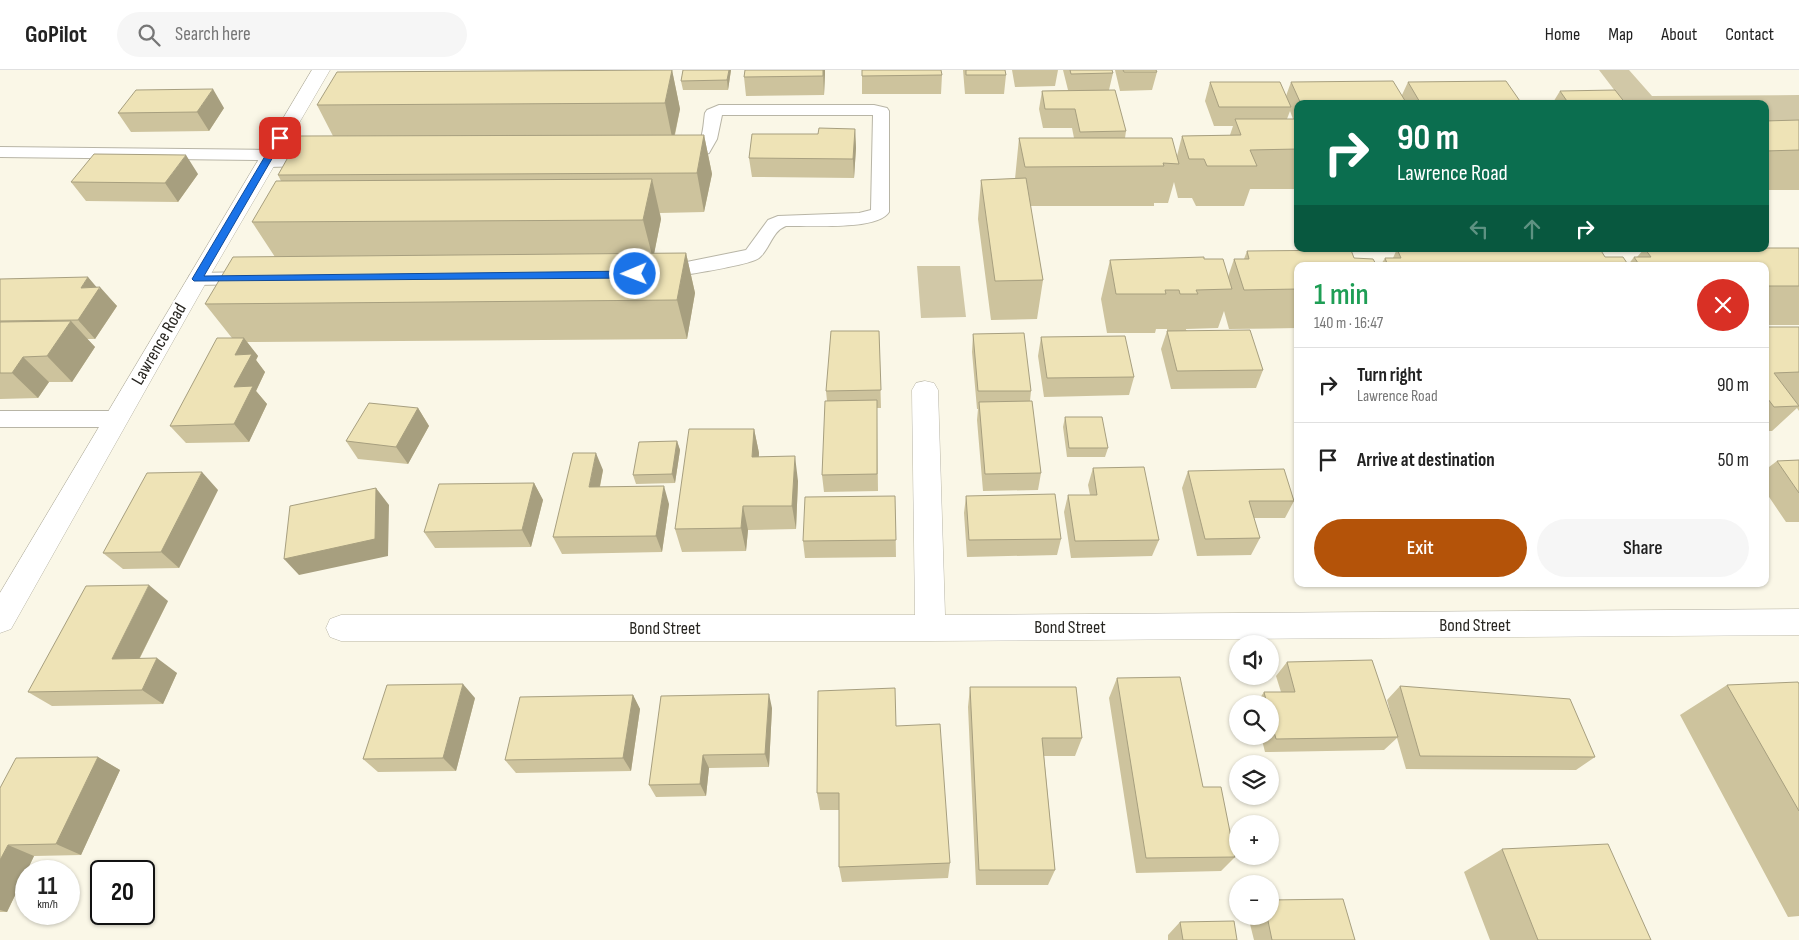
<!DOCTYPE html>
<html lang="en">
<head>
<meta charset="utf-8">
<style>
  body { margin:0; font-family:"Sofia Sans Condensed",sans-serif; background:#f6f6f6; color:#222; height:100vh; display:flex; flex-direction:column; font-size:19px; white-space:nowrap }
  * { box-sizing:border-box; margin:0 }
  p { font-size:16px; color:#767676 }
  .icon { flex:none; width:28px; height:28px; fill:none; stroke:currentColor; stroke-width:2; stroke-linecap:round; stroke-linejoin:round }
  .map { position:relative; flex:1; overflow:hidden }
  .side { position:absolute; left:1294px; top:192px; width:475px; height:325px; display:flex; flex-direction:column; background:#fff; border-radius:10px; box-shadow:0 1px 4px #0004 }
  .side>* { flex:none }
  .top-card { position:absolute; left:1294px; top:30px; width:475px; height:152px; border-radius:10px; box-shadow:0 1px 4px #0004; background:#0b6e4f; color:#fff; overflow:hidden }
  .controls { position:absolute; left:1229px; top:565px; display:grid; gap:10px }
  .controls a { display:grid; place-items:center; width:50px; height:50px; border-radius:50%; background:#fff; box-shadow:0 1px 4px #0004; font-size:25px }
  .speed { position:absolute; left:15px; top:790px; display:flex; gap:10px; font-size:25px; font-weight:700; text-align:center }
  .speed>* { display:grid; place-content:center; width:65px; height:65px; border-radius:50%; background:#fff; box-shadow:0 1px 4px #0004; line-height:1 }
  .speed small { font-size:12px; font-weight:400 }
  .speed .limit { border:2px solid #111; border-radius:8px; background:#fff; color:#111 }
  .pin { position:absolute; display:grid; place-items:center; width:42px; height:42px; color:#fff; margin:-21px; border-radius:10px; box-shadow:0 2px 8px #0006 }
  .me { position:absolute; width:55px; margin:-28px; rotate:269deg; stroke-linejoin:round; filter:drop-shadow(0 0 4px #0008) }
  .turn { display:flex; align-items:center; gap:18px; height:105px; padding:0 20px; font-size:22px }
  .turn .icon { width:65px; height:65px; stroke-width:2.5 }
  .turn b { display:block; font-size:35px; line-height:42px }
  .lanes { display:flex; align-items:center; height:48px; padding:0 20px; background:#0003; justify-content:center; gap:25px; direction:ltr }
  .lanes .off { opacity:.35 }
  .round { display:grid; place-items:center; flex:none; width:52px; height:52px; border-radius:26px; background:#f6f6f6 }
  .headline { display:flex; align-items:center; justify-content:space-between; height:85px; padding:0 20px }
  h1 { font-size:30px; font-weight:600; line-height:38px; color:#1e9e55 }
  .action { display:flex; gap:10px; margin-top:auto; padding:10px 20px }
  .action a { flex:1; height:58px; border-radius:30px; background:#b45309; color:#fff; font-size:20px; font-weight:600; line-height:58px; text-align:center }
  .action a+a { background:#f6f6f6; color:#222 }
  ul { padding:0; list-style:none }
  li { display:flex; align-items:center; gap:15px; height:75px; padding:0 20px; border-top:1px solid #e0e0e0 }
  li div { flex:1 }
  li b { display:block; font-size:19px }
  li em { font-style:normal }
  header { display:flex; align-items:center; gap:30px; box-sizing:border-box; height:70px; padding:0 25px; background:#fff; border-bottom:1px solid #e0e0e0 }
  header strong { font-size:24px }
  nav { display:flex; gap:28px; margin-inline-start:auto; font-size:18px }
  .search { width:350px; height:45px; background:#f6f6f6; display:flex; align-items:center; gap:12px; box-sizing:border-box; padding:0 18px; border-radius:28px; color:#767676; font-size:19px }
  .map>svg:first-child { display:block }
  .green { fill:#d1c8a7 }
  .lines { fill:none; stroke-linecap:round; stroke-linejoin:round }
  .lane-casing { stroke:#b8b5a6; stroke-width:2 }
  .street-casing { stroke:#b8b5a6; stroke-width:1 }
  .lane { fill:#fff; fill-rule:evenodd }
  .street { fill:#fff; fill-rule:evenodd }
  .wall { fill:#cdc39d; fill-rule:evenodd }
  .shaded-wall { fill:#a79f7f }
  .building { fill:#eee3b6; stroke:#a79f7f }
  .route { fill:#1a73e8; stroke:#114b97 }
  .labels { text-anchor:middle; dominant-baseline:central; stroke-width:4.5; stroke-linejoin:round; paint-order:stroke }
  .street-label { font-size:18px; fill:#282621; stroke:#fff }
</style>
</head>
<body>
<header>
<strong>GoPilot</strong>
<div class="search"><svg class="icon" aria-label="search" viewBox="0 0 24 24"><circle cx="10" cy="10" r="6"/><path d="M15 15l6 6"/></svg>Search here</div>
<nav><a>Home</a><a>Map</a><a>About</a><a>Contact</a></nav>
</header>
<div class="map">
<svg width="1799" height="870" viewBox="0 0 1799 870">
  <rect width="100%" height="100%" fill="#faf7e7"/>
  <!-- green -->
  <path class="green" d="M1599,0H1629L1652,26L1799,25V75H1765V34H1625Z
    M917,196H960L966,247L921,248Z"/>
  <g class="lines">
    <defs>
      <path id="lane" d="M719,35H874L887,38L889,41V142C877,161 809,155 786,156C772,161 770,179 759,188C749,196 676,206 659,209L652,207L650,203L652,199L746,180L768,150L778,146L859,143L871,140L873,45H722L717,69L709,83L690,90H673L671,86L673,82C678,81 684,81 689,80C704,77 703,55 705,43L707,40Z
        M0,77L270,80L276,81L278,85L277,87L315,86L321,87L323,91L321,95L315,96L266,97L260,96L258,92L259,90L0,87Z
        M250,202L257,204L259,208L257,212L250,214L197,215L190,213L188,209L190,205L197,203Z
        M0,341H116L123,343L127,349L123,355L116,357H0Z"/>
      <path id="street" d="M312,0H330L208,209L11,559L0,563V523Z
        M925,311L934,313L938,320L945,545L1799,539V565L930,571H341L330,567L326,558L330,549L341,545H915L912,320L916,313Z"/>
    </defs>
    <!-- lane casing -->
    <use href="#lane" class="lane-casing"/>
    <!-- street casing -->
    <use href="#street" class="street-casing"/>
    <!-- lane -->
    <use href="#lane" class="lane"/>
    <!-- street -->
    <use href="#street" class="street"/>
  </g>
  <!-- wall -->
  <path class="wall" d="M672,0L680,39L675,65H704L712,104L704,142L660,143L661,149L654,184L686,183L695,223L687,269L247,272L258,286L256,290L265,302L256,321L267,334L249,372L186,373L170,356L232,268L205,234L275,187L252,152L281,111L278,105L333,66L317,35Z
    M683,0H731L728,20H683L681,11Z
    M745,0H825L824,25L746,26L744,7Z
    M862,0L942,5L941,24H862Z
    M963,0H1005L1006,5L1004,24H965Z
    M1012,0H1058L1055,16L1015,17Z
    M1063,0H1112L1113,3L1109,20L1126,61L1125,68L1177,86L1182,66L1230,65L1233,56H1214L1205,31L1210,12L1286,26L1291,12L1402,25L1408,12L1522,34H1298V119H1250L1244,136H1196L1192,128H1178L1174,112L1168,133H1154V136H1030L1043,210L1037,249L991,250L978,149L981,110L1015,109L1019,68H1074L1072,58H1043L1039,39L1042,21L1068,20ZM1290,41L1293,49H1287Z
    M1115,0H1156L1157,2L1152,20L1120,21Z
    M1560,21L1626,34H1552Z
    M224,38L209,61L131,62L118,43Z
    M1799,50V120H1765V51Z
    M855,59L856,78L854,108L752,107L749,88L818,64Z
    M198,104L178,132L86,131L71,112Z
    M1799,178V255H1765V196H1380L1385,188H1393L1397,179L1605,187L1628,195L1634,187H1637L1644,179H1765Z
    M1247,181L1298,196V258L1229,259L1224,241L1218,258L1186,259V260L1263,300L1256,318L1171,319L1161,279L1167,261V259H1156L1155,263H1107L1101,229L1110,190L1204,189L1228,207L1234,189H1244Z
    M0,209L97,217L117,236L95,269H87L95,277L72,312H49L38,328L0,329Z
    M1765,257H1799V341L1797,338L1772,361H1765Z
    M879,261L881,338H877L878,421L824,422L822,405L827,331L826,321Z
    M973,264L1031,321L1030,331L1041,403L1038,420L983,421L977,350L978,339H977L972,282Z
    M1041,267L1134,307L1129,325L1044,327L1038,286Z
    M418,338L429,356L408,394L358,389L346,371Z
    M1065,347L1108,378L1105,387H1067L1063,357Z
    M754,359L759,383V387L798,411L796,459L748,460L746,481L682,482L675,459Z
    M677,371L680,380L675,413L636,414L633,405Z
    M1799,390V452H1786L1765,421V400L1777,391Z
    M1093,398L1159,470L1152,486L1071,488L1064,442L1068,425H1090L1088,415Z
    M603,400L600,417L669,434L662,482L562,484L553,467Z
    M1188,401L1294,431L1285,448H1254L1260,468L1251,485L1197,486L1182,418Z
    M534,413L543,430L531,477L435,478L424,462Z
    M218,420L179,498L123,499L103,483Z
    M895,426L896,487L805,488L803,471Z
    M966,426L1061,469L1057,485L967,487L964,443Z
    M168,531L140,588L177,603L163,634L52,636L28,622Z
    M1287,592L1393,653L1387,630L1400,616L1595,687L1576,700L1406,699L1397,668L1384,680L1265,682L1261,666H1270V634H1256L1264,622H1281L1276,606Z
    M1117,608L1235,787L1221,801L1136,803L1109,628Z
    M1799,614V846L1788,847L1680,645L1727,615Z
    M970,617L1082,668L1075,686H1044L1055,800L1048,815H976L968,637Z
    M633,625L640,639L631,701L516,703L505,690Z
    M475,628L456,701L378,702L363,689Z
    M772,638L769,697L709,698L706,726L656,727L649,715Z
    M896,656L950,793L948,808L842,812L839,797V740H820L817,723Z
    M98,687L120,700L81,785L34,786L7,842H0V718Z
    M1502,779L1651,870H1490L1464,802Z
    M1248,846H1270L1355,870H1254Z
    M1180,852L1237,870H1168V865Z"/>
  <!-- shaded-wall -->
  <path class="shaded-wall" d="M672,0L680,39L673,72L665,33Z
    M729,0H731L728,20L727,10Z
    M823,0H825V4L824,25Z
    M213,19L224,38L209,61L197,42Z
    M855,59L856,78L854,108L853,89Z
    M704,65L712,104L704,142L697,103Z
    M186,85L198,104L178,132L165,113Z
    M652,109L661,149L653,189L643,150Z
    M686,183L695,223L687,269L677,230Z
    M88,207L99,220L100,217L117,236L95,269L78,250L81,218Z
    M71,251L95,277L72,312L47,286Z
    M244,268L258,286L256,290L265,302L256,321L267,334L249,372L234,354L235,285Z
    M23,287L49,312L38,328L12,303Z
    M418,338L429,356L408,394L396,377Z
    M754,359L759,383L757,411L752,387Z
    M677,371L680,380L675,413L672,404Z
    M596,383L603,400L596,435L589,417Z
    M795,386L798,411L796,459L792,436Z
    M202,402L218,420L179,498L161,482Z
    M534,413L543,430L531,477L522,460Z
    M664,416L669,434L662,482L656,466Z
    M376,418L389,435L388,486L299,505L284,489Z
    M743,436L748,460L746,481L741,458Z
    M149,515L168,531L132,603L112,589Z
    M157,588L177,603L163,634L142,620Z
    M463,614L475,628L456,701L443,688Z
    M769,624L772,638L769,697L765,684Z
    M633,625L640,639L631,701L623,688Z
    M703,685L709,698L706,726L700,714Z
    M98,687L120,700L81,785L56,774Z
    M8,775L34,786L7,842L0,840V790Z"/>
  <!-- building -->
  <path class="building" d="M672,0L665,33L317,35L337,2Z
    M683,0H729L727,10L681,11Z
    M745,0H823V6L744,7Z
    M862,0H941L942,5L862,6Z
    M966,0H1005L1006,5H966Z
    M1070,0H1112L1113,3L1071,4Z
    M1123,0H1156L1157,2H1124Z
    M1393,11L1407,34H1301L1291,12Z
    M1506,11L1522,34H1421L1408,12Z
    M1210,12H1280L1291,37H1219Z
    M213,19L197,42L118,43L136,20Z
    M1115,20L1126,61L1080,62L1075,39H1045L1042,21Z
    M1615,20L1626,34H1569L1560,21Z
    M1235,49H1298V79L1250,80L1257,96H1207L1204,89H1189L1182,66L1241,65Z
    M1799,50V80L1765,81V51Z
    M819,58L855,59L853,89L749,88L752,64H818Z
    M704,65L697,103L278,105L300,66Z
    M1019,68H1172L1179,94L1163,93L1164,96L1025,97Z
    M94,84L186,85L165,113L71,112Z
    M1026,108L1043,210L995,211L981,110Z
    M652,109L643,150L252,152L276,111Z
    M1765,178H1799V216H1765V196H1640L1634,187H1651L1645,179H1765Z
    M1397,179H1600L1605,187H1623L1629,196H1388L1385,188H1401Z
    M1351,180L1354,188L1373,189L1377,196H1298V219L1244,220L1234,189H1249L1247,181Z
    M686,183L677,230L205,234L233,187Z
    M1204,187V189H1223L1232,219L1196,220L1198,224H1180L1179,220H1165L1166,224H1116L1110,190Z
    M88,207L81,218L100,217L78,250L0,251V209Z
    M71,251L47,286L23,287L12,303H0V252Z
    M1765,257H1799V302L1774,303L1799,336L1774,337L1765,325Z
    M1250,260L1263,300L1177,301L1167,261Z
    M831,261H879L881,320L826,321Z
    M1024,263L1031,321H978L973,264Z
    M1125,266L1134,307L1047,308L1041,267Z
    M217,268H244L235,285L252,284L234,317L253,316L234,354L170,356Z
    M877,330V404L822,405L825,331Z
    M1032,331L1041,403L985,404L979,332Z
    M369,333L418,338L396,377L346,371Z
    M1065,347H1102L1108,378H1069Z
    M689,359H754L752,387L795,386L792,436H743L741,458L675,459Z
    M677,371L672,404L633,405L639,372Z
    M573,383H596L589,417L664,416L656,466L553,467Z
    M1799,390V423L1777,391Z
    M1144,397L1159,470L1075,471L1068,425H1097L1093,398Z
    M1284,399L1294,431H1249L1260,468L1205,469L1188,401Z
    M202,402L161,482L103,483L147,403Z
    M534,413L522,460L424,462L439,414Z
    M376,418L375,469L284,489L290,436Z
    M1055,424L1061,469L969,470L966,426Z
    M895,426L896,470L803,471L805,427Z
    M149,515L112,589L157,588L142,620L28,622L86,516Z
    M1372,590L1398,667L1276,669L1270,647V634H1267L1264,622H1295L1287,592Z
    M1180,607L1203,717H1221L1235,787L1146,788L1117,608Z
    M1798,612L1799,614V741L1727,615Z
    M463,614L443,688L363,689L387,615Z
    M1400,616L1570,629L1595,687L1420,686Z
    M970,617H1076L1082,668H1042L1055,800H979Z
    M895,618L896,656L940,654L950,793L839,797V723H817L818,621Z
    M769,624L765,684L703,685L700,714L649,715L661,626Z
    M633,625L623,688L505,690L520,627Z
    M98,687L56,774L8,775L0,790V718L16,688Z
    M1608,774L1651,870H1538L1502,779Z
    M1343,829L1355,870H1272L1267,846H1270V830Z
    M1234,851L1237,870H1183L1180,852Z"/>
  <!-- route -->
  <path class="route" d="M277,66L284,68L204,206L635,201L640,204L635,208L194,211L192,209Z"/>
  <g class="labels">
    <!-- street labels -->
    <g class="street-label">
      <text transform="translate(159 274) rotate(-60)">Lawrence Road</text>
      <text x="1475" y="555">Bond Street</text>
      <text x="1070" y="557">Bond Street</text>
      <text x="665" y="558">Bond Street</text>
    </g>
  </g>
</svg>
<div class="controls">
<a><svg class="icon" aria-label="sound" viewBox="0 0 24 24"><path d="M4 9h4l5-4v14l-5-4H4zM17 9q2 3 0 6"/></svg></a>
<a><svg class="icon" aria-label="search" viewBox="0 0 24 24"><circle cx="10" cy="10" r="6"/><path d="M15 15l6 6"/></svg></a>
<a><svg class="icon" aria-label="layers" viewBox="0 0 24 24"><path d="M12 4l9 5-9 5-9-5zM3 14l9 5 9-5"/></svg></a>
<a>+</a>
<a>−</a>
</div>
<div class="speed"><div>11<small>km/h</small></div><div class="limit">20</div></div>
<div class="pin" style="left:280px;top:68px;background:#d93025"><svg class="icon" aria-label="arrive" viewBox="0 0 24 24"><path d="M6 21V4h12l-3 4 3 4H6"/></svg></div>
<svg class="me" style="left:635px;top:204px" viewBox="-20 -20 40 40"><circle r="17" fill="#1a73e8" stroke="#fff" stroke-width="3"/><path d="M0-11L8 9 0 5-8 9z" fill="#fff"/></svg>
<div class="top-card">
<div class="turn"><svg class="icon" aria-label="right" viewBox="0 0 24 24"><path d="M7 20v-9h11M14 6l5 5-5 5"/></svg><div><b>90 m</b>Lawrence Road</div></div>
<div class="lanes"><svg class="icon off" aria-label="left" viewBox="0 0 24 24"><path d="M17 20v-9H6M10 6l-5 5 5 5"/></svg><svg class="icon off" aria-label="ahead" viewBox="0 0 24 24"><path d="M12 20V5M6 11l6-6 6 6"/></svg><svg class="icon" aria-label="right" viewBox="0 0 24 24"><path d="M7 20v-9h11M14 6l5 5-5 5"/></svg></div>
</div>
<section class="side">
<div class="headline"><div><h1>1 min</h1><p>140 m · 16:47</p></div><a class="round" style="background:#d93025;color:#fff"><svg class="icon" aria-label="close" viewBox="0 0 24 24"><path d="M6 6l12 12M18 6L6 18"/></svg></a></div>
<ul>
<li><svg class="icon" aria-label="right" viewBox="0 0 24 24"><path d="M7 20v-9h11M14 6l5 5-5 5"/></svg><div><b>Turn right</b><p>Lawrence Road</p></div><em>90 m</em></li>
<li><svg class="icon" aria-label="arrive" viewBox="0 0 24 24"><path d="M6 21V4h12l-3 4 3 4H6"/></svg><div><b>Arrive at destination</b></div><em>50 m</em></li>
</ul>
<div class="action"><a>Exit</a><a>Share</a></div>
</section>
</div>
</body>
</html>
